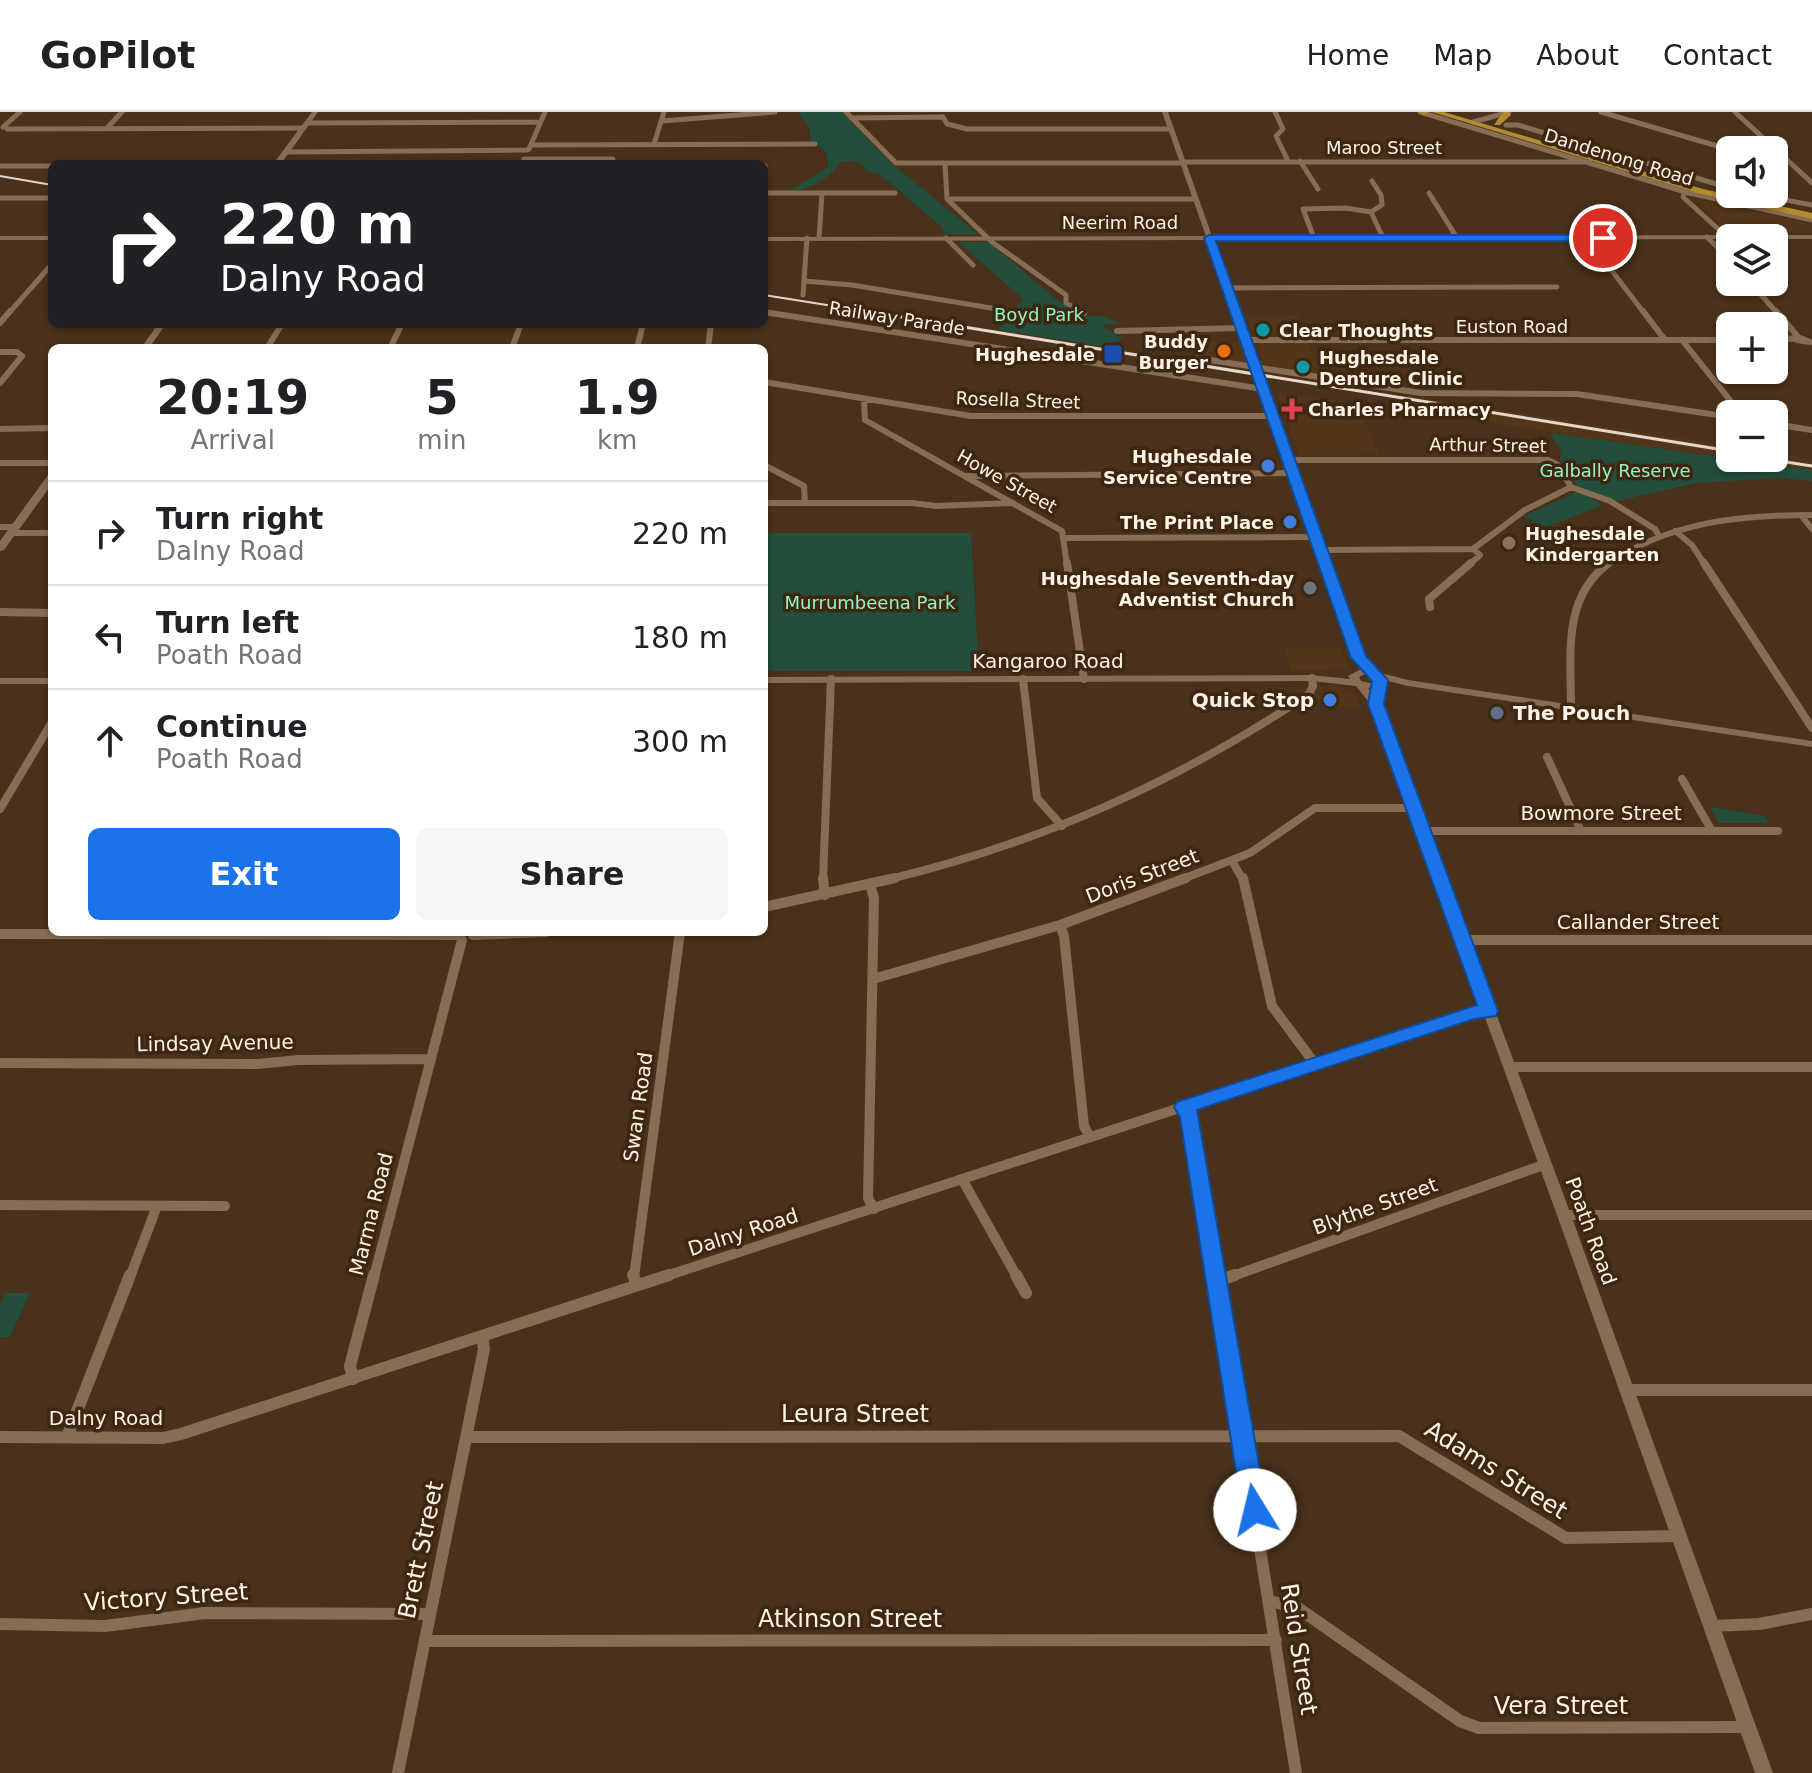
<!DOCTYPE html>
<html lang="en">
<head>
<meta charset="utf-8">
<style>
  body { margin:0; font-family:"DejaVu Sans",sans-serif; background:#f6f6f6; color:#202124; height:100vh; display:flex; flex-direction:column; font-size:30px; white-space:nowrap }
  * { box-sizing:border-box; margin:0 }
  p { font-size:26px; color:#757577 }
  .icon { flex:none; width:44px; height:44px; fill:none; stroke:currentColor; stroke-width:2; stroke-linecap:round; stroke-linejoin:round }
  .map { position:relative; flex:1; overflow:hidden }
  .panel { position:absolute; left:48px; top:232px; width:720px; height:592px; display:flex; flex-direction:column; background:#fff; border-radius:12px; box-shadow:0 2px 6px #0004 }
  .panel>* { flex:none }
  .hud { position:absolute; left:48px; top:48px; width:720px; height:168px; border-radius:12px; box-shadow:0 2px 6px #0004; background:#202124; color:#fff; overflow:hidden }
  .controls { position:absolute; left:1716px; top:24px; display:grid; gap:16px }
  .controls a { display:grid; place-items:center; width:72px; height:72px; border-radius:12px; background:#fff; box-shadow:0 2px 6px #0004; font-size:40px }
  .pin { position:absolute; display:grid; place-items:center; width:68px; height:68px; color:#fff; margin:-34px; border:4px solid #fff; border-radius:50%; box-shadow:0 2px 8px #0007 }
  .me { position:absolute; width:88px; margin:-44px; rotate:351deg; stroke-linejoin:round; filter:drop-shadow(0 0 6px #0008) }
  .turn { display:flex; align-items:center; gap:28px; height:168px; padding:0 40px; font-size:36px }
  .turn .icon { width:104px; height:104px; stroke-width:2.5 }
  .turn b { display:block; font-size:56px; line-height:68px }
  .eta { display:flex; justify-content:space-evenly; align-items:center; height:136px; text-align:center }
  .eta b { font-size:48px; font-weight:700; line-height:56px }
  .primary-button { display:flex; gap:16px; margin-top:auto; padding:16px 40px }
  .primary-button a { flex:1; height:92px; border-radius:12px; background:#1a73e8; color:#fff; font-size:32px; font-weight:700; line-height:92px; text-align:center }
  .primary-button a+a { background:#f6f6f6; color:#202124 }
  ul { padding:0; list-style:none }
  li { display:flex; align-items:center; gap:24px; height:104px; padding:0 40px; border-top:2px solid #e0e0e0 }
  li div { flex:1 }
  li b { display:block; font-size:30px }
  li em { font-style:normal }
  header { display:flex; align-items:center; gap:48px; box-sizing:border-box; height:112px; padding:0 40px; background:#fff; border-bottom:2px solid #e0e0e0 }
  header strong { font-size:38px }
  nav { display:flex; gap:44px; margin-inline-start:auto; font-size:28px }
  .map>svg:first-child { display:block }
  .built { fill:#53361a }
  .green { fill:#234e3b }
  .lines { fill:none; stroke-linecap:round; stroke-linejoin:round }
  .minor-far4 { stroke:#886d55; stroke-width:5 }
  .minor-far3 { stroke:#886d55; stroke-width:6 }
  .minor-far2 { stroke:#886d55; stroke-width:8 }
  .minor-far1 { stroke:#886d55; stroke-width:10 }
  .minor { stroke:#886d55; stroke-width:12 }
  .tertiary { fill:#886d55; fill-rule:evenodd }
  .secondary { fill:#886d55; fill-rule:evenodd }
  .trunk { fill:#b18c30; fill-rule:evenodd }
  .rail-far1 { stroke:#e6d7cb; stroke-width:2 }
  .rail { stroke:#e6d7cb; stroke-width:3 }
  .route { fill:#1a73e8; stroke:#114b97; stroke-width:2 }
  .culture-dot { fill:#0f9aa8; stroke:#3e2711; stroke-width:3 }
  .food-dot { fill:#e8710a; stroke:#3e2711; stroke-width:3 }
  .transit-dot { fill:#1a4fb4; stroke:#3e2711; stroke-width:3 }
  .health-dot { fill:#e0444e; stroke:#3e2711; stroke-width:3 }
  .shop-dot { fill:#3f7fe0; stroke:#3e2711; stroke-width:3 }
  .education-dot { fill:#8d6e63; stroke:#3e2711; stroke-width:3 }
  .worship-dot { fill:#6b7280; stroke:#3e2711; stroke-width:3 }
  .service-dot { fill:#5c6f8a; stroke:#3e2711; stroke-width:3 }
  .labels { text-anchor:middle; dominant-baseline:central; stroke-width:7; stroke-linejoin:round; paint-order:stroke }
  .far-street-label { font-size:18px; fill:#fff2e7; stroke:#3e2711 }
  .far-park-label { font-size:18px; fill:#94f4c7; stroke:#3e2711 }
  .far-poi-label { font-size:18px; font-weight:bold; fill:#fff2e7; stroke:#3e2711; text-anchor:end }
  .street-label { font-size:20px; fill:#fff2e7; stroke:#3e2711 }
  .poi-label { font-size:20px; font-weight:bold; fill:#fff2e7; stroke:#3e2711; text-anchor:end }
  .near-street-label { font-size:24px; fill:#fff2e7; stroke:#3e2711 }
</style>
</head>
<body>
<header>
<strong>GoPilot</strong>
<nav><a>Home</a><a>Map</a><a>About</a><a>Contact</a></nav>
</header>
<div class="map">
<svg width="1812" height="1661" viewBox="0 0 1812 1661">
  <rect width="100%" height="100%" fill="#49311b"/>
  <!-- built -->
  <path class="built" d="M1697,87L1812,112V121H1728Z
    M1246,203H1298L1307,225H1254Z
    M1193,230H1240L1247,251L1199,245Z
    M1255,230H1308L1322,262L1265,253Z
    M1277,281L1334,288L1343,308H1364L1380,343L1299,344Z
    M1407,284L1730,334V346H1774V341L1812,347V358L1562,322L1468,307L1469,303L1404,293Z
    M1285,536H1341L1348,557L1291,558Z
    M1289,575H1343L1355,580L1362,597L1332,594Z"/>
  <!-- green -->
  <path class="green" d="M798,0H842L892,52L978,122H943V116L878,61H871L856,49L840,50C830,67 808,79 789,79L828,55C828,40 825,36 811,30L809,14Z
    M958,130H988L1059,189L1084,204H1103L1121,212L1101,213L1122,226L1117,231L1126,238L998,218L1023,187Z
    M1552,321L1812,358V369L1777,366L1697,371L1617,389L1578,375L1560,348L1562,340L1551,323Z
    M1579,379L1603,393L1544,416L1523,404Z
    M764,421H971L979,559H764Z
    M1710,695L1765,704L1770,711H1719Z
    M5,1181H30L10,1225H0V1193Z"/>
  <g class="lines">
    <!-- minor-far4 -->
    <path class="minor-far4" d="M846,0L896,51H1183
      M1275,0L1283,17L1276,24L1288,49
      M1420,0L1689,81L1812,108
      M1601,0L1731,38
      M1735,0L1812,71
      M943,5L947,12L967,17H1171
      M851,6L943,5
      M662,9L775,0
      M1473,10L1509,0
      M307,11L540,10
      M1506,13H1518L1730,76
      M3,15L20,0
      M107,16L122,0
      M7,17L304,16
      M654,32L664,0
      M531,33L815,32
      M529,37L545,0
      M286,40L528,38
      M524,47H613
      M1300,49L1318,77
      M1183,50H1590
      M945,52L947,87L992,130L1066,183V191L1084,201
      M0,54H52
      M764,61L765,54
      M1372,69L1381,83L1382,93L1371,100L1383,126
      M1685,78L1683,85L1727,125
      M764,81H895
      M1429,81L1457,126
      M1755,82L1812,93
      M0,86H52
      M947,87H1196
      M1707,125L1730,148
      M819,126L822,81
      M946,126L973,153
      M1314,126L1303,97L1345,96L1372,100
      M1577,126L1592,145L1609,155L1644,201
      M804,169L852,173L1009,199
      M1750,170L1777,201
      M1227,176L1557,175
      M803,183L807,126
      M764,200L772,201
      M9,201L52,152"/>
    <!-- minor-far3 -->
    <path class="minor-far3" d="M1081,199L1084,201
      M1643,199L1665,228
      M1776,199L1799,226
      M764,200L1263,277
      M0,211L10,199
      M1117,219L1242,216
      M1800,226L1810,230L1797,228Z
      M1246,228H1730
      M1682,228L1741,302
      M1774,228L1798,226
      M267,236L282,212
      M390,236L402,212
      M512,236L521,212
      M637,236L643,212
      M708,236L711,212
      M0,240H17L22,244L0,271
      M1197,246L1421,281L1577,282L1730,305
      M764,270L971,304H1273
      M864,288L865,308L1062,419L1067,453
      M1774,312L1812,318
      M0,317L52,316
      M1288,348H1548L1558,353L1571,375L1610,389L1655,417L1659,424
      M0,351H52
      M764,353L804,374L805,391
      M966,364L1293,361
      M764,391H912L936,394L1013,391
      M1801,403L1812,417
      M0,415H16
      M1675,419L1692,433L1705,453
      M11,421H52
      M1064,426L1316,425
      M1321,438L1473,437L1525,398L1571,375
      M1469,453L1480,443L1473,437
      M1606,453C1669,410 1738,403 1812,403"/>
    <!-- minor-far2 -->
    <path class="minor-far2" d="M1067,451L1084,567
      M1704,451L1812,616
      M1430,495L1429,487L1471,451
      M0,500L52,501
      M1023,567L1037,686L1062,714
      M1571,595C1571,543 1562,485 1609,451
      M1547,645L1581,719
      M1682,667L1712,719
      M0,697L52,610
      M1423,719H1778
      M1232,749L1243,768
      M823,768L831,567
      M886,768C1041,731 1177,670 1309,582L1313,574L1312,566
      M1180,768L1250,741L1315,696H1414"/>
    <!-- minor-far1 -->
    <path class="minor-far1" d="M823,766L825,783
      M1243,766L1272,894L1315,952
      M870,773L874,786L868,1086L874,1097
      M764,795L895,766
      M1060,813L1064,824L1084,1014L1090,1025
      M0,822L457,823
      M473,823L546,820
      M1463,828H1812
      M873,867L1060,813L1186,766
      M0,951L258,952L298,948L430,947
      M1510,955H1812
      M1184,995L1190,1004L1216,1165
      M962,1067L1017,1165
      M0,1093L225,1094
      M1564,1103H1812
      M130,1165L157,1094
      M374,1165L462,828
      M634,1165L680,820
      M663,1165L1473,900L1489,899
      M1230,1165L1546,1052"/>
    <!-- minor -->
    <path class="minor" d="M633,1163L637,1173
      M1016,1163L1026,1181
      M1216,1163L1296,1661
      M1217,1169L1235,1163
      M353,1267L350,1254L374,1163
      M1628,1278H1812
      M0,1325L163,1326L181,1322L669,1163
      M67,1325L130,1163
      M467,1325L1399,1324L1566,1426L1680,1424
      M1270,1489L1298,1496L1460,1609L1479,1616L1747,1615
      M0,1512L105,1514L205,1501L430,1502
      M1711,1514L1759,1512L1812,1502
      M425,1529L1276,1528
      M398,1661L484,1237L482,1224"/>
    <!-- tertiary -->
    <path class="tertiary" d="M1162,0H1168L1212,124L1812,123V127L1214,128L1364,545L1377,560L1408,568L1812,629V635L1408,574L1384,568V572L1368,576L1381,592L1571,1103L1773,1661H1755L1557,1103L1371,593L1356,574L1312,569L764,571V565L1312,563L1350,567L1348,564L1363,556L1354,546L1207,128L764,129V125L1206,124ZM1365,562L1373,565L1374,569L1370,571L1361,569L1359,565Z
      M0,566H52V572H0Z"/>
    <!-- secondary -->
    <path class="secondary" d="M312,0H318L281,52H273Z
      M0,124H52V128H0Z
      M158,212H166L149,236H141Z
      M52,362V372L4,438L0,439V429L48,363Z"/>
    <!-- trunk -->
    <path class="trunk" d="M1419,0H1427L1428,1L1424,3Z
      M1432,0H1444L1703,77L1812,101V107L1698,81Z
      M1503,0H1509L1511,3L1500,13H1494Z"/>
    <!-- rail-far1 -->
    <path class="rail-far1" d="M0,64L52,73
      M764,183L877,201"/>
    <!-- rail -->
    <path class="rail" d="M865,199L1730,339
      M1760,346L1812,354"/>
  </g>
  <!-- route -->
  <path class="route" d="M1209,123H1603L1608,126L1603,129H1216L1366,544L1388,568L1384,592L1498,899L1496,904L1474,907L1197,998L1267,1398L1263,1406L1255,1410L1246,1406L1242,1398L1180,1005L1174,995L1177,990L1477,893L1368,592L1372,569L1351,546L1204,126Z"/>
  <!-- markers -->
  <g class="culture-dot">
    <circle cx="1263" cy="218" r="8"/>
    <circle cx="1303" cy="255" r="8"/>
  </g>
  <circle class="food-dot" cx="1224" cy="239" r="8"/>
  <rect class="transit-dot" x="1103" y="232" width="20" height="20" rx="4"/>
  <path class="health-dot" d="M1288 285h8v8h8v8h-8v8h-8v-8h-8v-8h8z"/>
  <g class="shop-dot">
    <circle cx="1268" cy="354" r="8"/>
    <circle cx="1290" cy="410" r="8"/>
    <circle cx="1330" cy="588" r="8"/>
  </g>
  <circle class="education-dot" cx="1509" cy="431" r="8"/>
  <circle class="worship-dot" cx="1310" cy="476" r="8"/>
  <circle class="service-dot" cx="1497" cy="601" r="8"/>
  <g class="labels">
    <!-- far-street labels -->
    <g class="far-street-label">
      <text x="1384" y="35">Maroo Street</text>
      <text transform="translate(1619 45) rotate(17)">Dandenong Road</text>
      <text x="1120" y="110">Neerim Road</text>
      <text transform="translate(897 206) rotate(9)">Railway Parade</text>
      <text x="1512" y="214">Euston Road</text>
      <text transform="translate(1018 288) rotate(2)">Rosella Street</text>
      <text transform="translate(1488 333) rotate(1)">Arthur Street</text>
      <text transform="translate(1007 369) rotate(29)">Howe Street</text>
    </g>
    <!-- far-park labels -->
    <g class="far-park-label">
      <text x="1039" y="202">Boyd Park</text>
      <text x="1615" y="358">Galbally Reserve</text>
      <text x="870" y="490">Murrumbeena Park</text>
    </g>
    <!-- far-poi labels -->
    <g class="far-poi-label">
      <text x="1279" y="218" text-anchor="start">Clear Thoughts</text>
      <text x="1208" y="229">Buddy<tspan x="1208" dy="21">Burger</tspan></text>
      <text x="1095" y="242">Hughesdale</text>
      <text x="1319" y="245" text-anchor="start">Hughesdale<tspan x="1319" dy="21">Denture Clinic</tspan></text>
      <text x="1308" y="297" text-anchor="start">Charles Pharmacy</text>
      <text x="1252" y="344">Hughesdale<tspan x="1252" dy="21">Service Centre</tspan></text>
      <text x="1274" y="410">The Print Place</text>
      <text x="1525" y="421" text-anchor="start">Hughesdale<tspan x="1525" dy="21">Kindergarten</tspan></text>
      <text x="1294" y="466">Hughesdale Seventh-day<tspan x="1294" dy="21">Adventist Church</tspan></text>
    </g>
    <!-- street labels -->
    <g class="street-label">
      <text x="1048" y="549">Kangaroo Road</text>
      <text x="1601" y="701">Bowmore Street</text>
      <text transform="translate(1142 764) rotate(-21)">Doris Street</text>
      <text x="1638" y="810">Callander Street</text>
      <text transform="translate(215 931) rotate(-1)">Lindsay Avenue</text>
      <text transform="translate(638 995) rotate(-82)">Swan Road</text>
      <text transform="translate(1375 1094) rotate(-20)">Blythe Street</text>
      <text transform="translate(371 1102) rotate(-76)">Marma Road</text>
      <text transform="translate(1591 1119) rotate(70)">Poath Road</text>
      <text transform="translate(743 1120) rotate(-18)">Dalny Road</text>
      <text x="106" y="1306">Dalny Road</text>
    </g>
    <!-- poi labels -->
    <g class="poi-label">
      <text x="1314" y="588">Quick Stop</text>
      <text x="1513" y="601" text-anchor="start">The Pouch</text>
    </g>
    <!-- near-street labels -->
    <g class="near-street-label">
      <text x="855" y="1302">Leura Street</text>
      <text transform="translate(1496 1358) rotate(32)">Adams Street</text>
      <text transform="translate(421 1438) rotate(-78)">Brett Street</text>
      <text transform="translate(166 1485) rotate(-4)">Victory Street</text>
      <text x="850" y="1507">Atkinson Street</text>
      <text transform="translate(1299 1537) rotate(81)">Reid Street</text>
      <text x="1561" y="1594">Vera Street</text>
    </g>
  </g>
</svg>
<div class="controls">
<a><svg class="icon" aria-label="sound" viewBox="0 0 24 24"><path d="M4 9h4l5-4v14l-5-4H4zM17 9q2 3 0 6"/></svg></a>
<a><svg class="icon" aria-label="layers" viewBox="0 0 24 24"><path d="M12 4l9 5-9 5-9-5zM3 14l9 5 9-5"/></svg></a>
<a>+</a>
<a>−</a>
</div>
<div class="pin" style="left:1603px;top:126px;background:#d93025"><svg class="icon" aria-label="arrive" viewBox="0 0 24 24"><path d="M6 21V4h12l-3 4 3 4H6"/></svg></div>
<svg class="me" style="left:1255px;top:1398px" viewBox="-20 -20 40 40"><circle r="19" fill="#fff"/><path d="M0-13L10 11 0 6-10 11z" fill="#1a73e8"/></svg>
<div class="hud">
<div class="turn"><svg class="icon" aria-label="right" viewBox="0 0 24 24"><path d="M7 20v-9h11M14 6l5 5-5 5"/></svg><div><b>220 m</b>Dalny Road</div></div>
</div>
<section class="panel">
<div class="eta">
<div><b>20:19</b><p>Arrival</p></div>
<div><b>5</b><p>min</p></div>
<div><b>1.9</b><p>km</p></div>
</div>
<ul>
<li><svg class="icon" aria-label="right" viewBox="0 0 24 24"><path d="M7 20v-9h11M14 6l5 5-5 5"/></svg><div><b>Turn right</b><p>Dalny Road</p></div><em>220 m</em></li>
<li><svg class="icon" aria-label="left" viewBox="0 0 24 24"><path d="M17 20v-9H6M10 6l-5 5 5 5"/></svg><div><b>Turn left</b><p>Poath Road</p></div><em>180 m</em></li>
<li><svg class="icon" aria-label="ahead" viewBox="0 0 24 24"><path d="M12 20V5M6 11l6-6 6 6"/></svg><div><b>Continue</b><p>Poath Road</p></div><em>300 m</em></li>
</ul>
<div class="primary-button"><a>Exit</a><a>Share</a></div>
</section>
</div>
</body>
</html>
